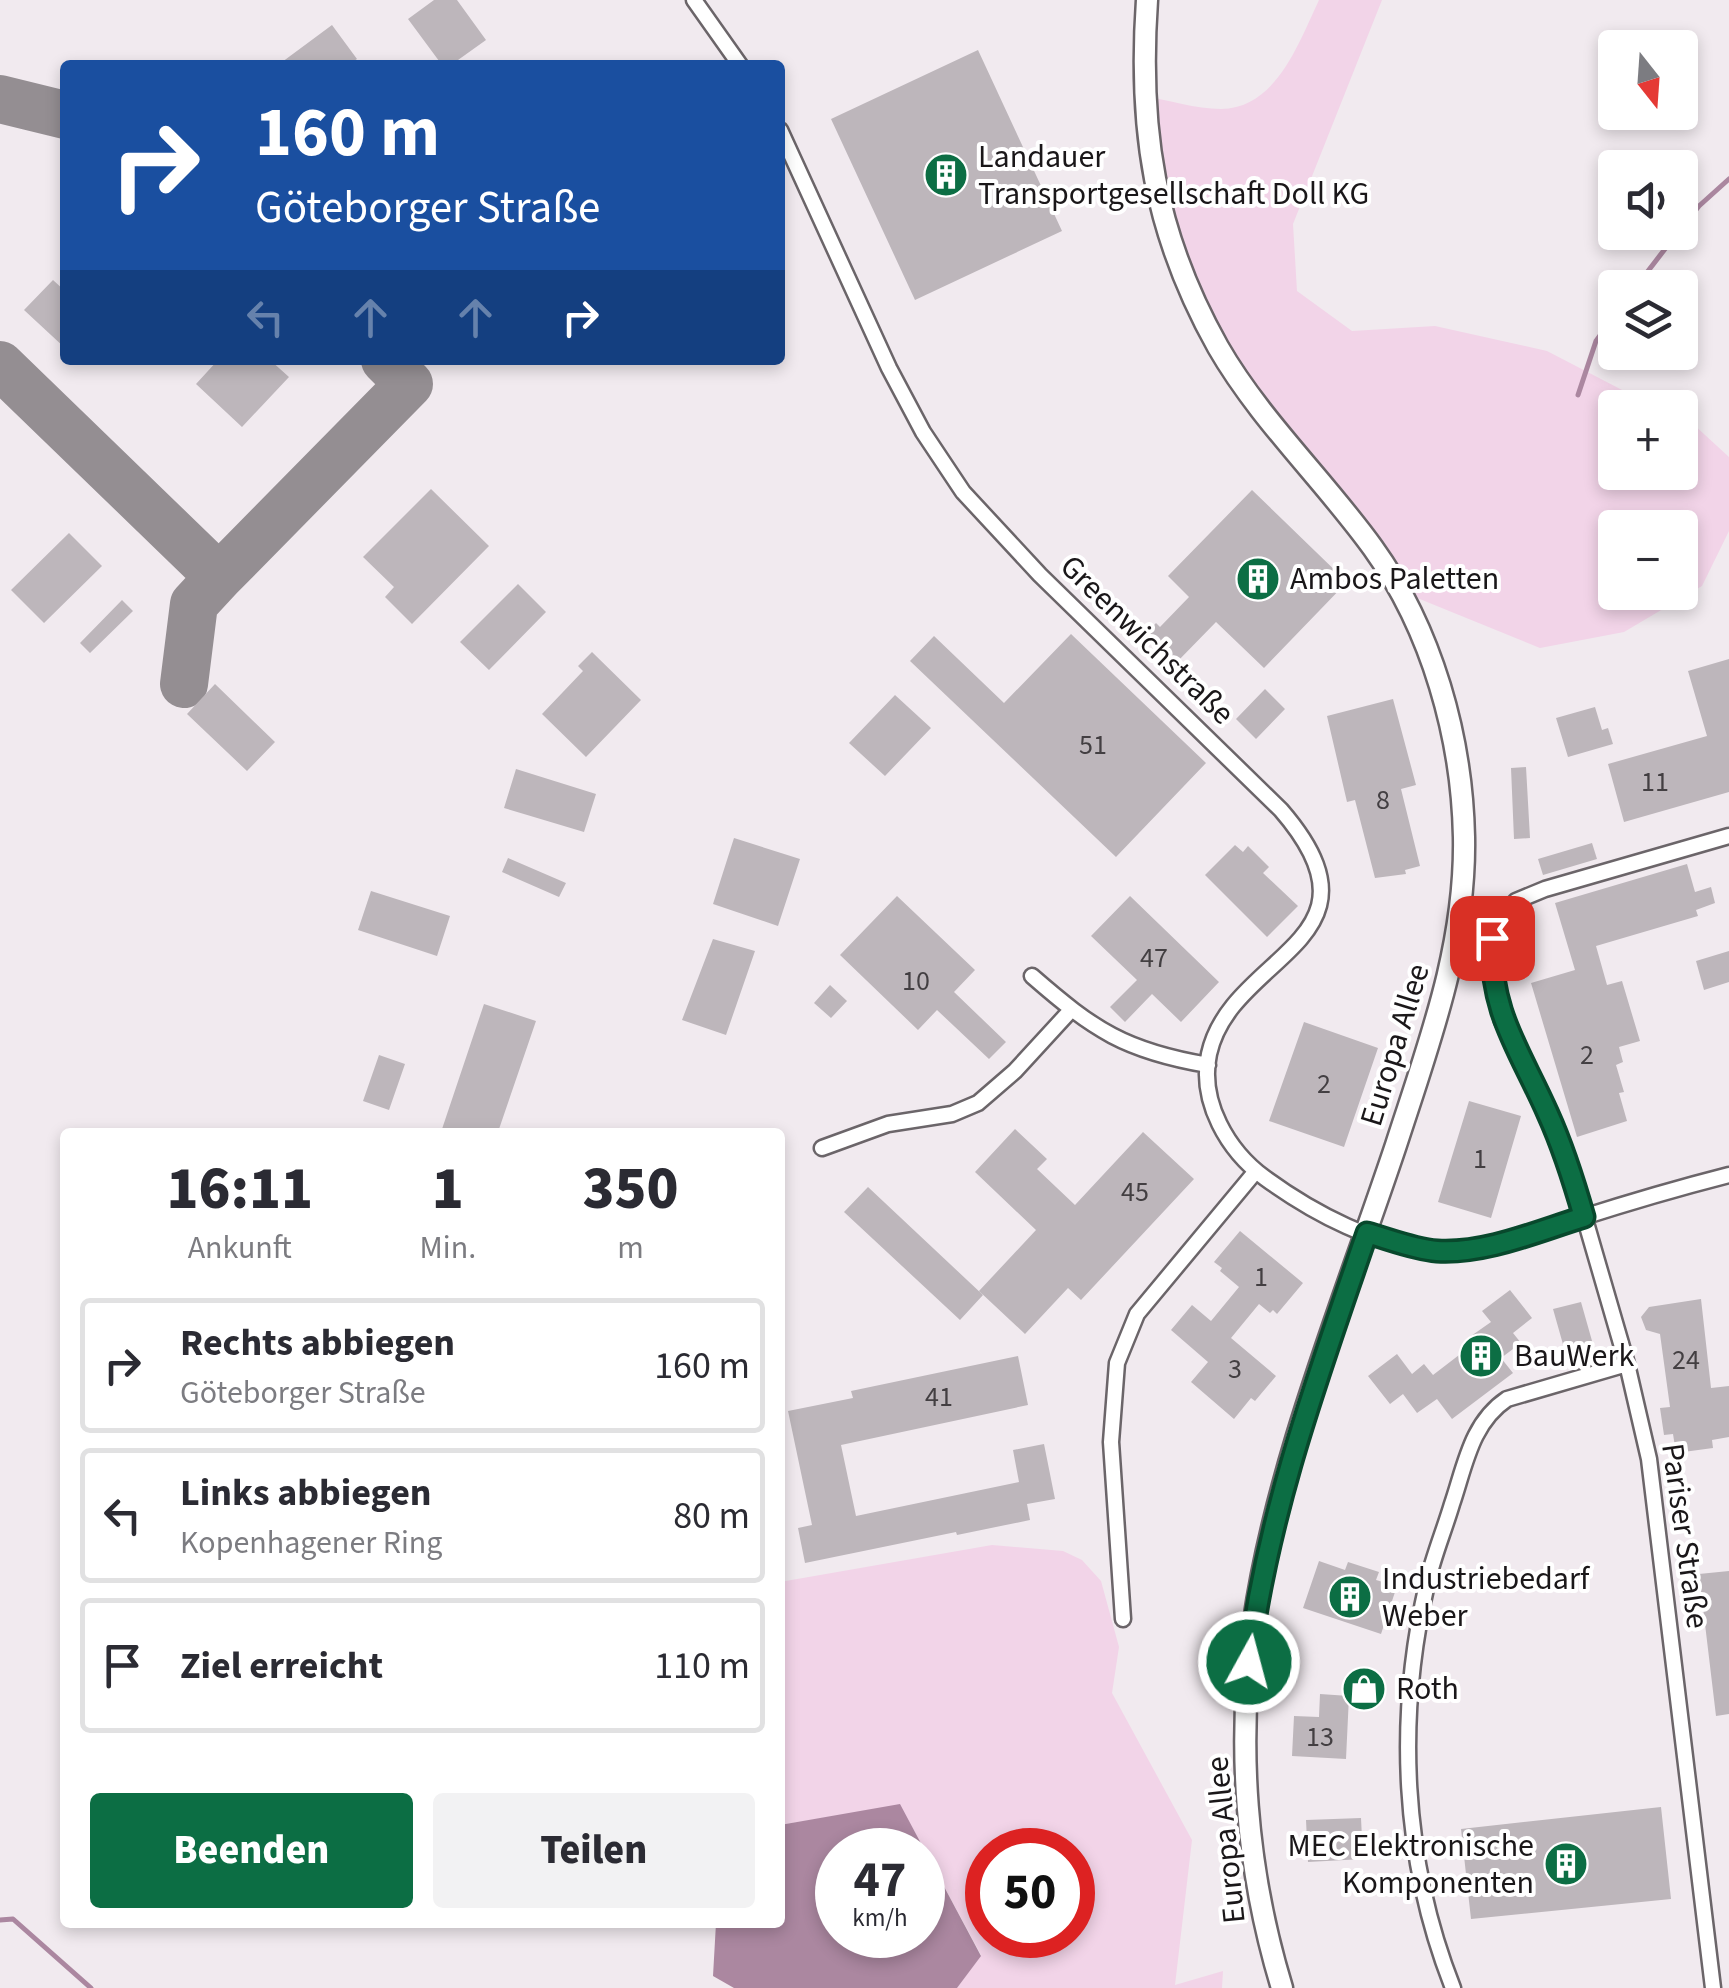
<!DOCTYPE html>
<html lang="de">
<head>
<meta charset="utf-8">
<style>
  body { margin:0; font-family:"Source Sans 3",sans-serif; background:#f2f2f3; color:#2b2b33; height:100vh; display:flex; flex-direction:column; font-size:38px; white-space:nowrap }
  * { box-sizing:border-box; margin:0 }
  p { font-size:32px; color:#7c7c81 }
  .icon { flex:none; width:55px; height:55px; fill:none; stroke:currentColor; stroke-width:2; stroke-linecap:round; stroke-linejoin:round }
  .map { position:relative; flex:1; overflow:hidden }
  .sheet { position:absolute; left:60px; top:1128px; width:725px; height:800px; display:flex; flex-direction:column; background:#fff; border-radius:10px; box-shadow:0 5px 15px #0003 }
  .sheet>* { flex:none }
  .hud { position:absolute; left:60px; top:60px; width:725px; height:305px; border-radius:10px; box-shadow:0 5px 15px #0003; background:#1a4fa0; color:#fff; overflow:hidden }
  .needle { width:65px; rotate:163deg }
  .fabs { position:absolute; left:1598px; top:30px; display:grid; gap:20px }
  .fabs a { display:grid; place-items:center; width:100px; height:100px; border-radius:10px; background:#fff; box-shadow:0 5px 15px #0003; font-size:50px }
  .speed { position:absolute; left:815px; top:1828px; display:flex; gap:20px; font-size:50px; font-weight:700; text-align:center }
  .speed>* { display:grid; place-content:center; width:130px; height:130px; border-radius:50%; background:#fff; box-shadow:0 5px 15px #0003; line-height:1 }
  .speed small { font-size:25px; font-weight:400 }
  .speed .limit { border:15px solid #d22; background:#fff; color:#111 }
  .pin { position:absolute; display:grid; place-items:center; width:85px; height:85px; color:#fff; margin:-42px; border-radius:20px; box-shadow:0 5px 15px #0006 }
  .me { position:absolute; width:110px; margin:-55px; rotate:7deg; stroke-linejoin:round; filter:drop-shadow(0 0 8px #0008) }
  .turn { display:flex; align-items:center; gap:35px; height:210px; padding:0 30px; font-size:45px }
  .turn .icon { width:130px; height:130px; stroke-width:2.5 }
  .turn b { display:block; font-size:70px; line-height:85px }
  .lanes { display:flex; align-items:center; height:95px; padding:0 30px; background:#0003; justify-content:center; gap:50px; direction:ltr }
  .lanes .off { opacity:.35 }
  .eta { display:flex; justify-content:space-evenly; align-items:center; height:170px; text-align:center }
  .eta b { font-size:60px; font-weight:800; line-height:70px }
  .primary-button { display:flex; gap:20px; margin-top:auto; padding:20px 30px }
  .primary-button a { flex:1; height:115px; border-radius:10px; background:#0c6e44; color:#fff; font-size:40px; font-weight:800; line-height:115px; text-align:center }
  .primary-button a+a { background:#f2f2f3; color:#2b2b33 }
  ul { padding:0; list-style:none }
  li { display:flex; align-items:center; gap:30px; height:135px; margin:0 20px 15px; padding:0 10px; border:5px solid #e1e1e2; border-radius:10px }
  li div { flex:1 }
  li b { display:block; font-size:38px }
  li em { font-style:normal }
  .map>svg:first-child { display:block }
  .green { fill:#f2d4e8; fill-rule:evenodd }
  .water { fill:#ab87a0; fill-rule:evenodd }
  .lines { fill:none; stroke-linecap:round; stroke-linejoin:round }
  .stream { stroke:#ab87a0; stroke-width:5 }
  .taxiway { stroke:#948e92; stroke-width:48 }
  .building { fill:#bdb6bb }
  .minor-casing { stroke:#6b6569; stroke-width:19 }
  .secondary-casing { stroke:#6b6569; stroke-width:25 }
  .minor { stroke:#fff; stroke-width:14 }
  .secondary { stroke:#fff; stroke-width:20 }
  .route-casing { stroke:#08482c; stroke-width:25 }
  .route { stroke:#0c6e44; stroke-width:18 }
  .labels { text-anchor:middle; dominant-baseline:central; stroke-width:8; stroke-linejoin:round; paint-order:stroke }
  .number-label { font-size:28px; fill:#433f42 }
  .poi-label { font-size:32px; fill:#1a1719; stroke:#fff; text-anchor:start }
  .street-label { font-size:32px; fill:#1a1719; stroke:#fff }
</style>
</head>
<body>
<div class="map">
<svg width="1729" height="1988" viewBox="0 0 1729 1988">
  <rect width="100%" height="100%" fill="#f1eaef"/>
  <!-- green -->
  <path class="green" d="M1319,0H1382L1293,224L1297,291L1352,331L1435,326L1547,351L1626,392L1668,407L1615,408V472H1680V412L1729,457V531L1702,586L1624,632L1540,648L1400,591L1253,398L1183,273L1144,96C1168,100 1196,109 1221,109C1277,108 1299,42 1319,0ZM1615,528H1680V592H1615Z
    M992,1545L1063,1551L1082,1560L1101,1581L1119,1647L1112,1693L1192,1840L1175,1985L1223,1971L1222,1988H957L981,1955L900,1805L780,1825V1582ZM988,1850H1072V1935H988Z"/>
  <!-- water -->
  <path class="water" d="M900,1804L981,1956L957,1988H734L713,1976L716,1923L780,1922V1825ZM922,1850V1935H838V1850Z"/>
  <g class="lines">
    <!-- stream -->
    <path class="stream" d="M1680,230L1699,206L1729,179
      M1635,288L1678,232
      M1578,395L1596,341L1615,315
      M0,1920L13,1919L91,1988"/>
    <!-- taxiway -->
    <path class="taxiway" d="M0,99L65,115
      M0,365L219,577L194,604L184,684
      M219,577L409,384L385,360"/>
  </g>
  <!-- building -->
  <path class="building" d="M434,0H457L486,40L451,65H442L408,19Z
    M332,25L357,59L348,65H278Z
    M978,50L1062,231L915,300L831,119Z
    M53,280L65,291V348L24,310Z
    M218,360H270L289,377L242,427L196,384Z
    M431,489L489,546L412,624L385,597L394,587L363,557Z
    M1252,490L1347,582L1264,668L1216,622L1176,663L1146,634L1156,623L1160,627L1189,597L1168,576Z
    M69,533L102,566L44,623L11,590Z
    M518,584L546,612L489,670L460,642Z
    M122,600L133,611L90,653L80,643Z
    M1071,634L1206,763L1116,857L910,661L934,636L1004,703Z
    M592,652L641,700L586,757L542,714L583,671L578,666Z
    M1729,659V792L1624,822L1608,764L1707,736L1688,671Z
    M215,684L275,742L247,771L187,714Z
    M1265,689L1285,709L1256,739L1236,719Z
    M895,695L931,728L885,776L849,743Z
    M1393,699L1416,785L1401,789L1420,866L1405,870L1406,874L1375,878L1355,800L1347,802L1327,716Z
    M1595,707L1602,730L1608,728L1613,744L1568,757L1556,718Z
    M1526,767L1530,838L1514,839L1511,768Z
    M516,769L596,794L584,832L504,808Z
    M734,838L800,859L778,926L713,904Z
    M1592,843L1597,859L1543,875L1538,859Z
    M1235,845L1243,852L1248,846L1269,867L1263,873L1298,906L1267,937L1205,875Z
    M508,858L566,883L559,897L502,872Z
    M1687,864L1695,892L1711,887L1715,903L1696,910L1698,916L1596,946L1607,985L1622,981L1640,1041L1619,1047L1623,1062L1616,1065L1624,1092L1619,1093L1627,1121L1577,1137L1531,983L1575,970L1555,903Z
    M371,891L450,916L437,956L358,930Z
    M897,896L975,970L954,992L1006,1042L989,1059L937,1010L918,1030L840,955Z
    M1130,896L1219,982L1181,1022L1152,994L1125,1022L1110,1007L1137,980L1091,936Z
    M713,939L755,951L726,1035L682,1020Z
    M1729,951V982L1704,990L1696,961Z
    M830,985L847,1001L831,1018L814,1003Z
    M484,1004L536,1021L498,1132H441Z
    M1304,1022L1378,1048L1344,1147L1269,1121Z
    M379,1055L405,1064L389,1110L363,1101Z
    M1469,1101L1521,1116L1491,1218L1438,1202Z
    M1015,1129L1047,1159L1037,1169L1075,1205L1143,1132L1194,1179L1081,1300L1068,1288L1025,1334L979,1291L1036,1230L975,1172Z
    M868,1187L983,1295L960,1320L844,1212Z
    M1240,1231L1303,1283L1277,1314L1273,1310L1270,1313L1259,1304L1231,1338L1276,1376L1255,1401L1251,1398L1234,1419L1191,1382L1208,1362L1171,1330L1192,1305L1211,1321L1239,1287L1220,1271L1222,1268L1214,1262Z
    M1510,1290L1532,1318L1513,1333L1521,1343L1501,1358L1513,1373L1452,1419L1437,1399L1417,1413L1403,1394L1390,1404L1368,1376L1397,1354L1412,1374L1424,1364L1433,1375L1476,1342L1471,1336L1491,1322L1482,1311Z
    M1701,1299L1711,1388L1729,1386V1437L1712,1440L1713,1448L1676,1453L1673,1434L1664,1435L1660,1408L1670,1407L1660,1334L1646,1330L1641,1317L1649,1307Z
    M1581,1302L1596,1355L1568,1362L1553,1309Z
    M1018,1356L1028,1405L841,1445L856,1516L1019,1482L1013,1450L1044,1444L1055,1499L1027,1504L1030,1520L957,1535L956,1532L805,1563L798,1528L812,1525L788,1411L853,1398L851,1391Z
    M1319,1561L1345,1570L1348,1562L1379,1572L1376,1580L1397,1586L1381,1634L1303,1608Z
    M1729,1571V1714L1716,1716L1699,1574Z
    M1351,1675L1378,1677L1377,1704L1350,1702Z
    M1320,1694L1349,1696L1346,1759L1292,1756L1294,1716L1319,1717Z
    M1661,1807L1671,1899L1471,1919L1461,1829Z
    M1361,1818L1363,1859L1308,1862L1306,1820Z"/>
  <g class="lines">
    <defs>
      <path id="minor" d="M694,0L740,65
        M780,130L889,368L923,432L963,492L1040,575L1281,810C1395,942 1231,953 1209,1054C1199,1102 1228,1151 1265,1178C1313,1213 1377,1247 1437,1251C1485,1254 1532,1233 1577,1219C1627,1203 1678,1188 1729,1175
        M1032,976C1094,1030 1125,1051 1208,1065
        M822,1148L888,1124L952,1114L978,1103L1015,1071L1071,1010
        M1123,1619L1111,1442L1117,1363L1137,1314L1256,1171
        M1453,1988C1402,1859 1396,1718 1427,1584C1433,1557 1444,1531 1452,1504C1465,1466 1471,1423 1507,1399L1627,1364
        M1713,1988L1649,1459L1627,1364L1569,1164L1551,1118L1502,1021L1494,991L1491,960L1492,939L1501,918L1516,901L1545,889L1729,836"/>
      <path id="secondary" d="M1147,0C1138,129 1154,233 1218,347C1260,420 1324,480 1373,548C1432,630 1462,737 1464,837C1466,946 1429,1043 1396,1145C1345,1298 1277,1462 1254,1621C1236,1744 1246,1870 1282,1988"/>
    </defs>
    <!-- minor casing -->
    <use href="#minor" class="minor-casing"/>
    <!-- secondary casing -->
    <use href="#secondary" class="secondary-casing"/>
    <!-- minor -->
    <use href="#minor" class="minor"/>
    <!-- secondary -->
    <use href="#secondary" class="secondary"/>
  </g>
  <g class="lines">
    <defs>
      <path id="route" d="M1249,1662C1267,1514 1319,1373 1367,1233C1389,1239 1413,1249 1437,1251C1486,1254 1538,1231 1584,1217C1574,1182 1563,1147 1548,1114C1520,1050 1489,1012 1492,938"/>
    </defs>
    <!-- route casing -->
    <use href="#route" class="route-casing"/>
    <!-- route -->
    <use href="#route" class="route"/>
  </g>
  <!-- icons -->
  <defs>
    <symbol id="building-disc" viewBox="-11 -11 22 22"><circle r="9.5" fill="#0c6e44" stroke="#fff"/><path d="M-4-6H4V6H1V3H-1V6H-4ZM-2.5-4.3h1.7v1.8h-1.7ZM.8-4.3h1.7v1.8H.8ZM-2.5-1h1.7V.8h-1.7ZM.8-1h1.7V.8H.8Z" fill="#fff"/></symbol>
    <symbol id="shop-disc" viewBox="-11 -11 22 22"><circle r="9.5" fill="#0c6e44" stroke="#fff"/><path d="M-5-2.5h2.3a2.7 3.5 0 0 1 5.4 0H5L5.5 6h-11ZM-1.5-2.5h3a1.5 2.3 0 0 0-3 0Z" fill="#fff"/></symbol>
  </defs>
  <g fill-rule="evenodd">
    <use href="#building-disc" x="921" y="150" width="50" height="50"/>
    <use href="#building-disc" x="1233" y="554" width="50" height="50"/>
    <use href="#building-disc" x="1456" y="1331" width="50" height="50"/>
    <use href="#building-disc" x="1325" y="1572" width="50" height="50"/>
    <use href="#shop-disc" x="1339" y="1664" width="50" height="50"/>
    <use href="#building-disc" x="1541" y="1839" width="50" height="50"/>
  </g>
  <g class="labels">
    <!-- number labels -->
    <g class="number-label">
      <text x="1093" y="745">51</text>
      <text x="1655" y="782">11</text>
      <text x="1383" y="800">8</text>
      <text x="1154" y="958">47</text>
      <text x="916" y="981">10</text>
      <text x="1587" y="1055">2</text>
      <text x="1324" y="1084">2</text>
      <text x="1480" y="1159">1</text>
      <text x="1135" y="1192">45</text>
      <text x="1261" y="1277">1</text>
      <text x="1686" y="1360">24</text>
      <text x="1235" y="1369">3</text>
      <text x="939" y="1397">41</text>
      <text x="1320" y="1737">13</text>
    </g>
    <!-- poi labels -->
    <g class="poi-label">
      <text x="978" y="157">Landauer<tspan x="978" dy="37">Transportgesellschaft Doll KG</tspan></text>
      <text x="1290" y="579">Ambos Paletten</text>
      <text x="1514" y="1356">BauWerk</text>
      <text x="1382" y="1579">Industriebedarf<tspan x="1382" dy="37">Weber</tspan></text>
      <text x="1396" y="1689">Roth</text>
      <text x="1534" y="1846" text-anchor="end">MEC Elektronische<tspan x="1534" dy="37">Komponenten</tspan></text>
    </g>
    <!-- street labels -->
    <g class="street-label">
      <text transform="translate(1147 640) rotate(44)">Greenwichstraße</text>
      <text transform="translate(1395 1045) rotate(-73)">Europa Allee</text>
      <text transform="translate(1685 1536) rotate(82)">Pariser Straße</text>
      <text transform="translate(1226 1840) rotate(-96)">Europa Allee</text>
    </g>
  </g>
</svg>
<div class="fabs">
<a><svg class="needle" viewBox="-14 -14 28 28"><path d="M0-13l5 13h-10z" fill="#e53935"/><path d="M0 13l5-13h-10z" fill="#7c7c81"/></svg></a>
<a><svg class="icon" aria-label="sound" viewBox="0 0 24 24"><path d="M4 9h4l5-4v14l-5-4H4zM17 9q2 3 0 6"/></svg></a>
<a><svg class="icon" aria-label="layers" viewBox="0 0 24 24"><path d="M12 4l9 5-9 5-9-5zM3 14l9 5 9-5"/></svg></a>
<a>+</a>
<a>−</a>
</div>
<div class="speed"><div>47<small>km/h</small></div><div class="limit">50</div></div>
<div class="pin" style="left:1492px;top:938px;background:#d93025"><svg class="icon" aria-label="arrive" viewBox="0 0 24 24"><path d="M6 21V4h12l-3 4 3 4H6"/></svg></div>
<svg class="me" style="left:1249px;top:1662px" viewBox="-20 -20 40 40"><circle r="17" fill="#0c6e44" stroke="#fff" stroke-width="3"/><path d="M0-11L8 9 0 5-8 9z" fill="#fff"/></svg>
<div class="hud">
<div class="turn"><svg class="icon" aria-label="right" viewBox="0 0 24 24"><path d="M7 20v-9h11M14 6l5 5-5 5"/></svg><div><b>160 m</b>Göteborger Straße</div></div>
<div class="lanes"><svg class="icon off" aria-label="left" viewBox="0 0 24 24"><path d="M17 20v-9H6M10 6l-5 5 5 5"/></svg><svg class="icon off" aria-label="ahead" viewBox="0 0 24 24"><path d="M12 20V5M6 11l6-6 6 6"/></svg><svg class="icon off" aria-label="ahead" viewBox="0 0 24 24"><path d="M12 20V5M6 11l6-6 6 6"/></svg><svg class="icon" aria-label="right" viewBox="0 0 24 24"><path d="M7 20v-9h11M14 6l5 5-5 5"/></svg></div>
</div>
<section class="sheet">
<div class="eta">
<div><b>16:11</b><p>Ankunft</p></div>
<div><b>1</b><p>Min.</p></div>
<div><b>350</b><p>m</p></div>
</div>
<ul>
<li><svg class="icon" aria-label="right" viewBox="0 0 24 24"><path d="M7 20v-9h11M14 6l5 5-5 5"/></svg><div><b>Rechts abbiegen</b><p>Göteborger Straße</p></div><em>160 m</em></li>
<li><svg class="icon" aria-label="left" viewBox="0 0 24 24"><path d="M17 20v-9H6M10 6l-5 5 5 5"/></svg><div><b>Links abbiegen</b><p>Kopenhagener Ring</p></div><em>80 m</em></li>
<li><svg class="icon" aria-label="arrive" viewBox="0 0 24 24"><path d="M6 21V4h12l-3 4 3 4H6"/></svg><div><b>Ziel erreicht</b></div><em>110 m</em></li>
</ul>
<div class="primary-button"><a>Beenden</a><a>Teilen</a></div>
</section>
</div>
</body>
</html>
